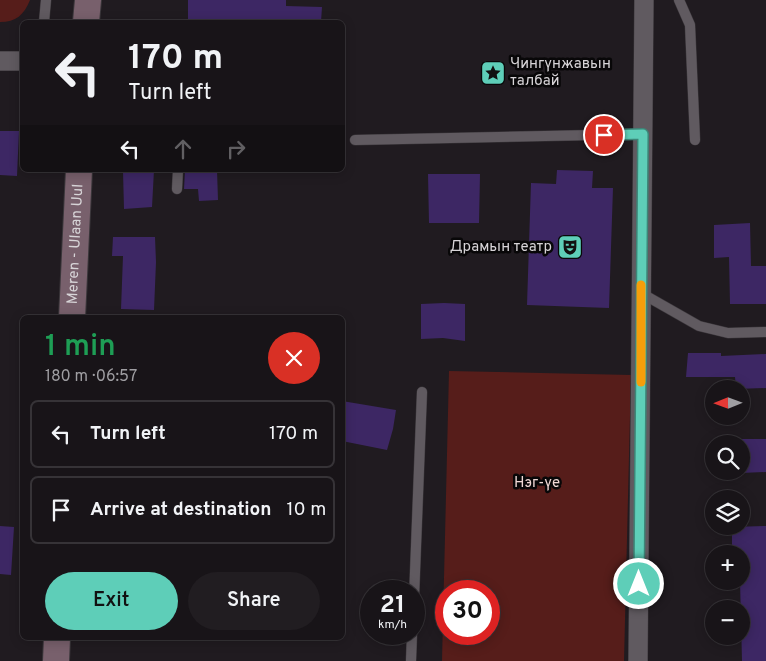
<!DOCTYPE html>
<html lang="en">
<head>
<meta charset="utf-8">
<style>
  body { margin:0; font-family:Overpass,sans-serif; background:#211d21; color:#f1f3f6; height:100vh; display:flex; flex-direction:column; font-size:19px; white-space:nowrap }
  * { box-sizing:border-box; margin:0 }
  p { font-size:16px; color:#9f9ea2 }
  .icon { flex:none; width:28px; height:28px; fill:none; stroke:currentColor; stroke-width:2; stroke-linecap:round; stroke-linejoin:round }
  .map { position:relative; flex:1; overflow:hidden }
  .side { position:absolute; left:20px; top:315px; width:325px; height:325px; display:flex; flex-direction:column; background:#181418; border-radius:8px; box-shadow:0 2px 12px #0003,0 0 0 1px #363337 }
  .side>* { flex:none }
  .top-card { position:absolute; left:20px; top:20px; width:325px; height:152px; border-radius:8px; box-shadow:0 2px 12px #0003,0 0 0 1px #363337; background:#181418; color:#f1f3f6; overflow:hidden }
  .needle { width:32px; rotate:269deg }
  .buttons { position:absolute; left:705px; top:380px; display:grid; gap:10px }
  .buttons a { display:grid; place-items:center; width:45px; height:45px; border-radius:50%; background:#181418; box-shadow:0 2px 12px #0003,0 0 0 1px #363337; font-size:25px }
  .speed { position:absolute; left:360px; top:580px; display:flex; gap:10px; font-size:25px; font-weight:700; text-align:center }
  .speed>* { display:grid; place-content:center; width:65px; height:65px; border-radius:50%; background:#181418; box-shadow:0 2px 12px #0003,0 0 0 1px #363337; line-height:1 }
  .speed small { font-size:12px; font-weight:400 }
  .speed .limit { border:8px solid #d22; background:#fff; color:#111 }
  .pin { position:absolute; display:grid; place-items:center; width:42px; height:42px; color:#fff; margin:-21px; border:2px solid #fff; border-radius:50%; box-shadow:0 1px 5px #0007 }
  .me { position:absolute; width:55px; margin:-28px; rotate:0deg; stroke-linejoin:round; filter:drop-shadow(0 0 4px #0008) }
  .turn { display:flex; align-items:center; gap:18px; height:105px; padding:0 25px; font-size:22px }
  .turn .icon { width:65px; height:65px; stroke-width:2.5 }
  .turn b { display:block; font-size:35px; line-height:42px }
  .lanes { display:flex; align-items:center; height:48px; padding:0 25px; background:#0003; justify-content:center; gap:25px; direction:ltr }
  .lanes .off { opacity:.35 }
  .round { display:grid; place-items:center; flex:none; width:52px; height:52px; border-radius:26px; background:#211d21 }
  .head { display:flex; align-items:center; justify-content:space-between; height:85px; padding:0 25px }
  h1 { font-size:30px; font-weight:600; line-height:38px; color:#1e9e55 }
  .action { display:flex; gap:10px; margin-top:auto; padding:10px 25px }
  .action a { flex:1; height:58px; border-radius:30px; background:#5eceb8; color:#111; font-size:20px; font-weight:600; line-height:58px; text-align:center }
  .action a+a { background:#211d21; color:#f1f3f6 }
  ul { padding:0; list-style:none }
  li { display:flex; align-items:center; gap:15px; height:68px; margin:0 10px 8px; padding:0 15px; border:2px solid #363337; border-radius:8px }
  li div { flex:1 }
  li b { display:block; font-size:19px }
  li em { font-style:normal }
  .map>svg:first-child { display:block }
  .green { fill:#561d1a; fill-rule:evenodd }
  .building { fill:#3d2764 }
  .lines { fill:none; stroke-linecap:round; stroke-linejoin:round }
  .lane-casing { stroke:#3b373b; stroke-width:11 }
  .street-casing { stroke:#3b373b; stroke-width:20 }
  .secondary-casing { stroke:#3b373b; stroke-width:28 }
  .lane { stroke:#605a60; stroke-width:10 }
  .street { stroke:#605a60; stroke-width:19 }
  .secondary { stroke:#78606c; stroke-width:26 }
  .route-casing { stroke:#3d8678; stroke-width:12 }
  .route { stroke:#5eceb8; stroke-width:9 }
  .slow { stroke:#f59e0b; stroke-width:9 }
  .labels { text-anchor:middle; dominant-baseline:central; stroke-width:5; stroke-linejoin:round; paint-order:stroke }
  .poi-label { font-size:15px; fill:#d7d4d7; stroke:#080708; text-anchor:start }
  .street-label { font-size:15px; fill:#d7d4d7; stroke:#080708 }
  .park-label { font-size:15px; fill:#f0d8d5; stroke:#080708 }
</style>
</head>
<body>
<div class="map">
<svg width="766" height="661" viewBox="0 0 766 661">
  <rect width="100%" height="100%" fill="#201b20"/>
  <!-- green -->
  <path class="green" d="M0,0H30C24,15 16,22 0,22Z
    M449,371L631,375L624,661H442ZM446,591H489V634H446Z"/>
  <!-- building -->
  <path class="building" d="M188,0H286V6L322,7L321,22H188Z
    M0,131H19L17,176L0,175Z
    M154,170L152,207L124,209L123,171Z
    M185,170H217L218,200L199,201L198,189H184Z
    M557,170L593,171L592,188H613L609,308L527,305L531,183L556,184Z
    M428,174H480L479,223H429Z
    M750,223L751,266H766V304H730L729,257L714,258V225Z
    M113,237H155L156,262L154,310L121,309L123,256H112Z
    M444,303L465,304V341L443,338L421,339V304Z
    M688,353H721V356L766,354V388L736,389L735,377H686Z
    M342,401L396,410L393,429L387,450L342,441Z
    M741,439H766V472L741,473Z
    M0,526L14,527L11,575L0,574Z
    M766,526V661H742L740,581H741V554H732V527Z"/>
  <g class="lines">
    <defs>
      <path id="lane" d="M679,0L690,25L695,140
        M44,22L46,0
        M355,140L643,134
        M177,189L178,170
        M641,293L699,326L728,333L766,332
        M414,598L422,392
        M411,661L412,634"/>
      <path id="street" d="M0,61H22
        M638,661L644,0"/>
      <g id="secondary">
        <path d="M86,22L88,0"/>
        <path id="s1" d="M72,318L79,170"/>
        <path d="M56,661L57,638"/>
      </g>
    </defs>
    <!-- lane casing -->
    <use href="#lane" class="lane-casing"/>
    <!-- street casing -->
    <use href="#street" class="street-casing"/>
    <!-- secondary casing -->
    <use href="#secondary" class="secondary-casing"/>
    <!-- lane -->
    <use href="#lane" class="lane"/>
    <!-- street -->
    <use href="#street" class="street"/>
    <!-- secondary -->
    <use href="#secondary" class="secondary"/>
  </g>
  <g class="lines">
    <defs>
      <path id="route" d="M604,135L643,134L639,584"/>
    </defs>
    <!-- route casing -->
    <use href="#route" class="route-casing"/>
    <!-- route -->
    <use href="#route" class="route"/>
    <!-- slow -->
    <path class="slow" d="M641,382V285"/>
  </g>
  <!-- icons -->
  <defs>
    <symbol id="sight-square" viewBox="-11 -11 22 22"><rect x="-9" y="-9" width="18" height="18" rx="4" fill="#5eceb8" stroke="#080708"/><path d="M0-6L1.8-2.2L6-1.7L2.9 1.2L3.7 5.4L0 3.3L-3.7 5.4L-2.9 1.2L-6-1.7L-1.8-2.2Z" fill="#111"/></symbol>
    <symbol id="theatre-square" viewBox="-11 -11 22 22"><rect x="-9" y="-9" width="18" height="18" rx="4" fill="#5eceb8" stroke="#080708"/><path d="M-5-5.5Q0-4 5-5.5V0Q5 5 0 6Q-5 5-5 0ZM-3.3-2.5H-1v1.5H-3.3ZM1-2.5H3.3v1.5H1ZM-2.8 1Q0 5.5 2.8 1Z" fill="#111"/></symbol>
  </defs>
  <g fill-rule="evenodd">
    <use href="#sight-square" x="479" y="59" width="28" height="28"/>
    <use href="#theatre-square" x="556" y="233" width="28" height="28"/>
  </g>
  <g class="labels">
    <!-- poi labels -->
    <g class="poi-label">
      <text x="510" y="64">Чингүнжавын<tspan x="510" dy="17">талбай</tspan></text>
      <text x="552" y="247" text-anchor="end">Драмын театр</text>
    </g>
    <!-- street labels -->
    <g class="street-label">
      <text stroke="none"><textPath href="#s1" startOffset="74">Meren - Ulaan Uul</textPath></text>
    </g>
    <!-- park labels -->
    <g class="park-label">
      <text x="537" y="483">Нэг-үе</text>
    </g>
  </g>
</svg>
<div class="buttons">
<a><svg class="needle" viewBox="-14 -14 28 28"><path d="M0-13l5 13h-10z" fill="#e53935"/><path d="M0 13l5-13h-10z" fill="#9f9ea2"/></svg></a>
<a><svg class="icon" aria-label="search" viewBox="0 0 24 24"><circle cx="10" cy="10" r="6"/><path d="M15 15l6 6"/></svg></a>
<a><svg class="icon" aria-label="layers" viewBox="0 0 24 24"><path d="M12 4l9 5-9 5-9-5zM3 14l9 5 9-5"/></svg></a>
<a>+</a>
<a>−</a>
</div>
<div class="speed"><div>21<small>km/h</small></div><div class="limit">30</div></div>
<div class="pin" style="left:604px;top:135px;background:#d93025"><svg class="icon" aria-label="arrive" viewBox="0 0 24 24"><path d="M6 21V4h12l-3 4 3 4H6"/></svg></div>
<svg class="me" style="left:639px;top:584px" viewBox="-20 -20 40 40"><circle r="17" fill="#5eceb8" stroke="#fff" stroke-width="3"/><path d="M0-11L8 9 0 5-8 9z" fill="#fff"/></svg>
<div class="top-card">
<div class="turn"><svg class="icon" aria-label="left" viewBox="0 0 24 24"><path d="M17 20v-9H6M10 6l-5 5 5 5"/></svg><div><b>170 m</b>Turn left</div></div>
<div class="lanes"><svg class="icon" aria-label="left" viewBox="0 0 24 24"><path d="M17 20v-9H6M10 6l-5 5 5 5"/></svg><svg class="icon off" aria-label="ahead" viewBox="0 0 24 24"><path d="M12 20V5M6 11l6-6 6 6"/></svg><svg class="icon off" aria-label="right" viewBox="0 0 24 24"><path d="M7 20v-9h11M14 6l5 5-5 5"/></svg></div>
</div>
<section class="side">
<div class="head"><div><h1>1 min</h1><p>180 m · 06:57</p></div><a class="round" style="background:#d93025;color:#fff"><svg class="icon" aria-label="close" viewBox="0 0 24 24"><path d="M6 6l12 12M18 6L6 18"/></svg></a></div>
<ul>
<li><svg class="icon" aria-label="left" viewBox="0 0 24 24"><path d="M17 20v-9H6M10 6l-5 5 5 5"/></svg><div><b>Turn left</b></div><em>170 m</em></li>
<li><svg class="icon" aria-label="arrive" viewBox="0 0 24 24"><path d="M6 21V4h12l-3 4 3 4H6"/></svg><div><b>Arrive at destination</b></div><em>10 m</em></li>
</ul>
<div class="action"><a>Exit</a><a>Share</a></div>
</section>
</div>
</body>
</html>
